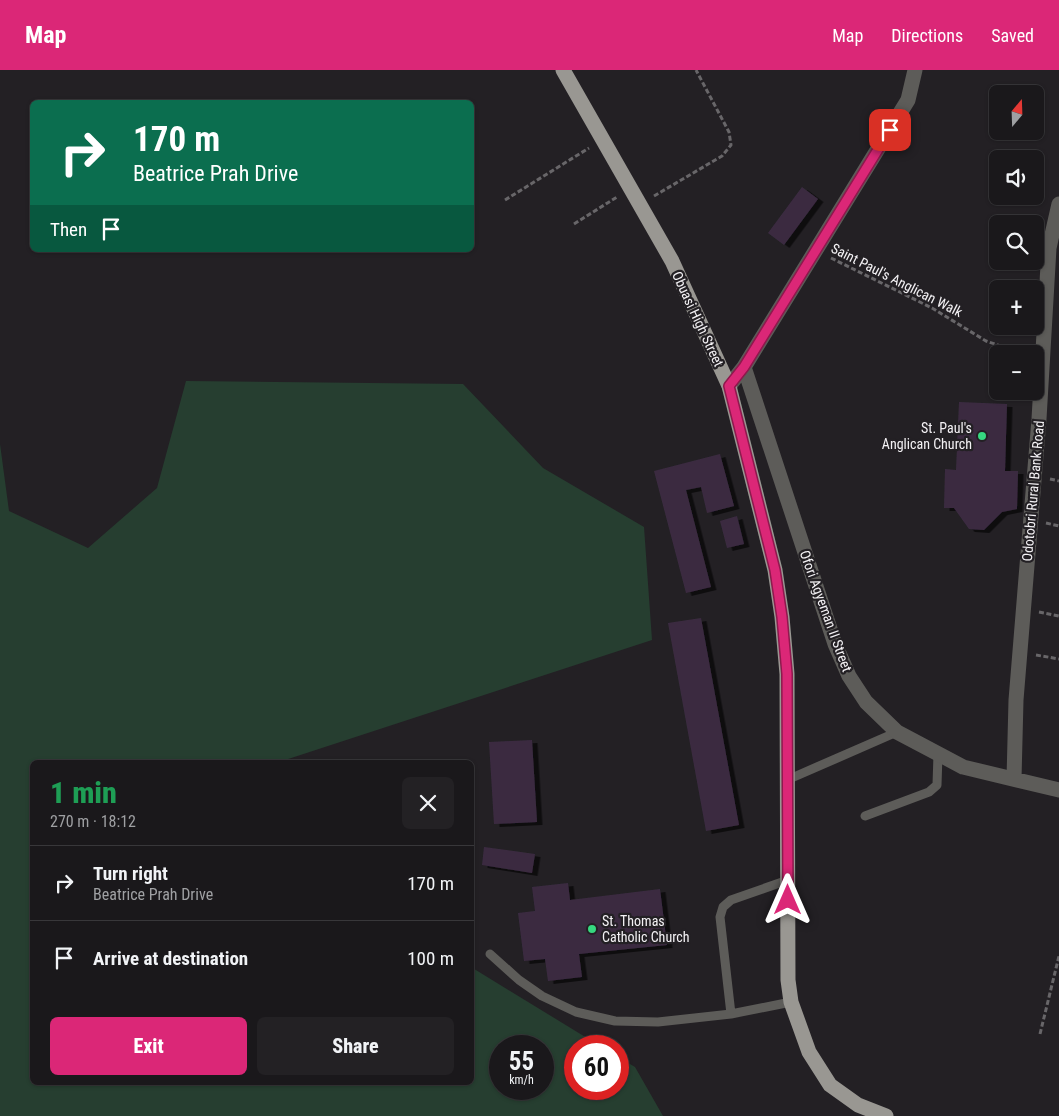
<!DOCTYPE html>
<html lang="en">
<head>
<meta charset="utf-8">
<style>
  body { margin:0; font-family:"Roboto Condensed",sans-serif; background:#232124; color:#f1f3f6; height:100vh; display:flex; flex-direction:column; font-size:19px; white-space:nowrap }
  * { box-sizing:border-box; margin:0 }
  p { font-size:16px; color:#9fa0a3 }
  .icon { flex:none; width:28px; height:28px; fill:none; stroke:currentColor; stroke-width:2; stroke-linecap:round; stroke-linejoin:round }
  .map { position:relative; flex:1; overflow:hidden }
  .side { position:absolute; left:30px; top:690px; width:444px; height:325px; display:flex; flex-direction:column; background:#1a181b; border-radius:8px; box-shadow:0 1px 4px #0004,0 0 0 1px #38373a }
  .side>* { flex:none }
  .hud { position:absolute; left:30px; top:30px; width:444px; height:152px; border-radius:8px; box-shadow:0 1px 4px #0004,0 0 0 1px #38373a; background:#0b6e4f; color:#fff; overflow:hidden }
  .needle { width:32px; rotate:19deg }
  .fabs { position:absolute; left:989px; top:15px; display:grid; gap:10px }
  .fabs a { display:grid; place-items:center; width:55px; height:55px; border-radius:8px; background:#1a181b; box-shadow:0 1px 4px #0004,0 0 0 1px #38373a; font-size:25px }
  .speed { position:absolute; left:489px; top:965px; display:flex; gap:10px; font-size:25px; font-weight:700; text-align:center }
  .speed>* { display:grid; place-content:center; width:65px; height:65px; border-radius:50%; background:#1a181b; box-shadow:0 1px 4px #0004,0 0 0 1px #38373a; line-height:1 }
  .speed small { font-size:12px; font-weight:400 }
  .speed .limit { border:8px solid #d22; background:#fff; color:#111 }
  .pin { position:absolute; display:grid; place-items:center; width:42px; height:42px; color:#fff; margin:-21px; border-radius:10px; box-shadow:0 2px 8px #0006 }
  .me { position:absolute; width:55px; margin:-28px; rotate:0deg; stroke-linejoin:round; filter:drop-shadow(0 0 4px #0008) }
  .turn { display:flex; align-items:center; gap:18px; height:105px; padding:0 20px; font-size:22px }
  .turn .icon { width:65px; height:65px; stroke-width:2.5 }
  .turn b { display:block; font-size:35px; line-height:42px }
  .then { display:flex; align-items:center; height:48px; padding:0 20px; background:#0003; gap:10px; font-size:19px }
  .round { display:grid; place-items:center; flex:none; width:52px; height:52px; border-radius:8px; background:#232124 }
  .headline { display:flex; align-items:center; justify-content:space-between; height:85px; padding:0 20px }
  h1 { font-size:30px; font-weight:800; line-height:38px; color:#1e9e55 }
  .primary-button { display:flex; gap:10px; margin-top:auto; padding:10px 20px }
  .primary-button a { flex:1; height:58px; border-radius:8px; background:#db2777; color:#fff; font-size:20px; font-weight:800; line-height:58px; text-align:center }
  .primary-button a+a { background:#232124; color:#f1f3f6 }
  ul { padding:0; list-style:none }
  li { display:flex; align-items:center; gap:15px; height:75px; padding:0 20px; border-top:1px solid #38373a }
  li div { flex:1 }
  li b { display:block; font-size:19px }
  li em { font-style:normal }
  header { display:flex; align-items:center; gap:30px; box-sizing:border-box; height:70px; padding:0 25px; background:#db2777; color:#fff }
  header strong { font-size:24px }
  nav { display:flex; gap:28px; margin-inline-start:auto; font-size:18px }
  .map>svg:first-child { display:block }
  .green { fill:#263e30; fill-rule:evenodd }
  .building { fill:#3b2b41; filter:url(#shadow) }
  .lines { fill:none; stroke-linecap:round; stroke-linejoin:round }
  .path { stroke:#686669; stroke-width:3; stroke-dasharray:5 2.5; stroke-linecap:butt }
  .lane { stroke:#5d5c59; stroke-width:9 }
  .street { stroke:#5d5c59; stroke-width:15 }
  .primary { stroke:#999792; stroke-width:15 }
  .route-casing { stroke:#8e194d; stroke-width:12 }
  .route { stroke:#db2777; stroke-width:9 }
  .poi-dot { fill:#36d880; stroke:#232024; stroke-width:2 }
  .labels { text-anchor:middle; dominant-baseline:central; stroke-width:4.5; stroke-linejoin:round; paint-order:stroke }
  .street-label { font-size:14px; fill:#f4f2f5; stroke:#232024 }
  .poi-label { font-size:14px; fill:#f4f2f5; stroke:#232024; text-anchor:end }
</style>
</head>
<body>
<header>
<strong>Map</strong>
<nav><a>Map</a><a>Directions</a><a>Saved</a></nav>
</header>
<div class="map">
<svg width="1059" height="1046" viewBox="0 0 1059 1046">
  <defs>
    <filter id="shadow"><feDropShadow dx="5.5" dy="3" stdDeviation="0" flood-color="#0009"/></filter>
  </defs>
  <rect width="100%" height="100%" fill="#232024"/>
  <!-- green -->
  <path class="green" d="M186,311L463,314L543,398L644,457L652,570L279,692H32V1012H471V897L600,976H575V1019H618V987L635,997L663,1046H0V374L9,441L88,478L157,418ZM500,976H542V1019H500Z"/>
  <!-- building -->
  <path class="building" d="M802,117L818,129L784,175L768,163Z
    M959,332L1007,334L1005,401H1018L1017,439L1002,442L984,460L969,459L954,438H944L945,399L956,400Z
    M720,384L734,436L707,443L701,417L686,420L711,517L686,523L654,401Z
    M737,446L744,474L727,478L720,451Z
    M701,548L739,755L706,761L668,553Z
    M532,670L537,752L494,754L489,672Z
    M484,777L535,784L532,803L482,795Z
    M568,813L570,830L660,819L667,875L579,884L582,907L548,911L545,889L524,891L518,843L535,841L532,817Z"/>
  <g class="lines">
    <!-- path -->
    <path class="path" d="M654,126L722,86L731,75L729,62L696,0
      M505,130L589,78
      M574,154L617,127
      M831,188L932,238L986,271L1024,284
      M1050,409L1059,411
      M1046,453L1059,456
      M1039,542L1059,546
      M1036,585L1059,589
      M1040,964L1059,886"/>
    <!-- lane -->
    <path class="lane" d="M787,710L897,662
      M865,746L929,722L937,715L938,684
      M490,884L519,910L542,926L576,942L615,951L658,952L731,944L791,932
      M731,944L720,847L723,837L731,830L788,810"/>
    <!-- street -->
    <path class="street" d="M744,297L835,574L849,606L866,632L897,662L963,697L1059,720
      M729,316L744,297L908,30L915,0
      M1014,709L1016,630L1039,349L1049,178L1059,134"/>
    <!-- primary -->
    <path class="primary" d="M563,0L672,191L729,316L775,500L782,547L787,604L788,910L791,932L809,982L830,1015L858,1035L886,1046"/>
  </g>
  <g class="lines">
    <defs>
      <path id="route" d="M788,830L787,604L782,547L775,500L729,316L744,297L890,60"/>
    </defs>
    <!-- route casing -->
    <use href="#route" class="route-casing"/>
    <!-- route -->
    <use href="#route" class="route"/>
  </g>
  <!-- markers -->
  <g class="poi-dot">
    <circle cx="982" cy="366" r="5"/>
    <circle cx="592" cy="859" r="5"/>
  </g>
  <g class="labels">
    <!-- street labels -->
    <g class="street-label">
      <text transform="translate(897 210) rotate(27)">Saint Paul's Anglican Walk</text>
      <text transform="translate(698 249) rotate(65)">Obuasi High Street</text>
      <text transform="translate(1033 421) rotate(-85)">Odotobri Rural Bank Road</text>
      <text transform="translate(826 541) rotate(70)">Ofori Agyeman II Street</text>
    </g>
    <!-- poi labels -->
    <g class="poi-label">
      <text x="972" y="358">St. Paul's<tspan x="972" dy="16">Anglican Church</tspan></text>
      <text x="602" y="851" text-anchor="start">St. Thomas<tspan x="602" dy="16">Catholic Church</tspan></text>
    </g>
  </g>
</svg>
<div class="fabs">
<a><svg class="needle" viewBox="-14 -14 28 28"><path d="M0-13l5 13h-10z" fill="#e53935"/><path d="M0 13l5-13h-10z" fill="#9fa0a3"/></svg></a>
<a><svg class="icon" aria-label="sound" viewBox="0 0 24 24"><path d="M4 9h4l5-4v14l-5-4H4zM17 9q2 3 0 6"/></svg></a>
<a><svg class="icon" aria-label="search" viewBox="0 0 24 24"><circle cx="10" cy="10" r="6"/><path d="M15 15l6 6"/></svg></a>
<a>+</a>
<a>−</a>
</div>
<div class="speed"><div>55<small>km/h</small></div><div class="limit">60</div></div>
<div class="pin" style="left:890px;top:60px;background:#d93025"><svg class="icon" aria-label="arrive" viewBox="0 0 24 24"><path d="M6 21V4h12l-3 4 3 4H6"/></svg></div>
<svg class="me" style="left:788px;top:830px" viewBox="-20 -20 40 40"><path d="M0-17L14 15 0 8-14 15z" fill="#db2777" stroke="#fff" stroke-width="4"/></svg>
<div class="hud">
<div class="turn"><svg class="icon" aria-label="right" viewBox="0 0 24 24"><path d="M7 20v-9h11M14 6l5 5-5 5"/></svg><div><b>170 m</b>Beatrice Prah Drive</div></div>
<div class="then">Then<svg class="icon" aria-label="arrive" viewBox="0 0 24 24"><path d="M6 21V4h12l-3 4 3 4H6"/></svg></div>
</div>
<section class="side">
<div class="headline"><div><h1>1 min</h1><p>270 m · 18:12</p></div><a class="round"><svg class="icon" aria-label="close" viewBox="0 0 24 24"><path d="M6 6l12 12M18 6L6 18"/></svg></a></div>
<ul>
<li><svg class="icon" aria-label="right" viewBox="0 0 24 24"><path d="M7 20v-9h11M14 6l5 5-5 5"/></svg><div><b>Turn right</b><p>Beatrice Prah Drive</p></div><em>170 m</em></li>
<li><svg class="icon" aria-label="arrive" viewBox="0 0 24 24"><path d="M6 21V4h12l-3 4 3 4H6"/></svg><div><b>Arrive at destination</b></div><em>100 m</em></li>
</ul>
<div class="primary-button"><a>Exit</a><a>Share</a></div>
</section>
</div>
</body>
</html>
